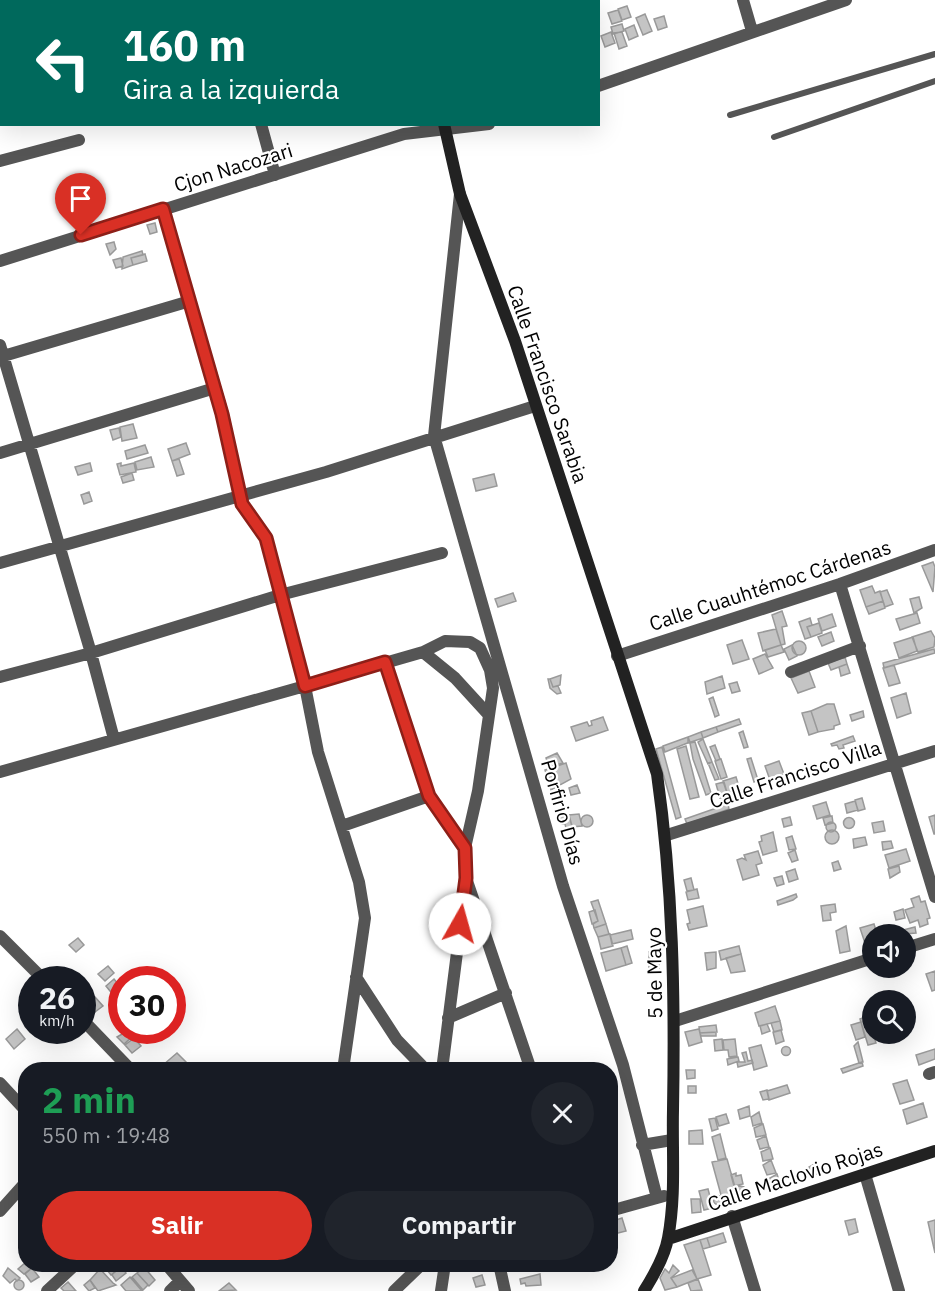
<!DOCTYPE html>
<html lang="es">
<head>
<meta charset="utf-8">
<style>
  body { margin:0; font-family:"IBM Plex Sans",sans-serif; background:#20242c; color:#f1f3f6; height:100vh; display:flex; flex-direction:column; font-size:22px; white-space:nowrap }
  * { box-sizing:border-box; margin:0 }
  p { font-size:20px; color:#9ea1a6 }
  .icon { flex:none; width:33px; height:33px; fill:none; stroke:currentColor; stroke-width:2; stroke-linecap:round; stroke-linejoin:round }
  .map { position:relative; flex:1; overflow:hidden }
  .drawer { position:absolute; left:18px; top:1062px; width:600px; height:210px; display:flex; flex-direction:column; background:#171b24; border-radius:24px; box-shadow:0 6px 24px #0002 }
  .drawer>* { flex:none }
  .hud { position:absolute; left:0px; top:0px; width:600px; height:126px; box-shadow:0 6px 24px #0002; background:#00695c; color:#fff; overflow:hidden }
  .controls { position:absolute; left:862px; top:924px; display:grid; gap:12px }
  .controls a { display:grid; place-items:center; width:54px; height:54px; border-radius:50%; background:#171b24; box-shadow:0 6px 24px #0002; font-size:30px }
  .speed { position:absolute; left:18px; top:966px; display:flex; gap:12px; font-size:30px; font-weight:700; text-align:center }
  .speed>* { display:grid; place-content:center; width:78px; height:78px; border-radius:50%; background:#171b24; box-shadow:0 6px 24px #0002; line-height:1 }
  .speed small { font-size:15px; font-weight:400 }
  .speed .limit { border:9px solid #d22; background:#fff; color:#111 }
  .pin { position:absolute; display:grid; place-items:center; width:51px; height:51px; color:#fff; margin:-62px -26px; border-radius:50% 50% 50% 0; rotate:-45deg; box-shadow:0 0 6px #0007 }
  .pin .icon { rotate:45deg }
  .me { position:absolute; width:66px; margin:-33px; rotate:7deg; stroke-linejoin:round; filter:drop-shadow(0 0 4px #0008) }
  .turn { display:flex; align-items:center; gap:21px; height:126px; padding:0 24px; font-size:27px }
  .turn .icon { width:78px; height:78px; stroke-width:2.5 }
  .turn b { display:block; font-size:42px; line-height:51px }
  .round { display:grid; place-items:center; flex:none; width:63px; height:63px; border-radius:32px; background:#20242c }
  .summary { display:flex; align-items:center; justify-content:space-between; height:102px; padding:0 24px }
  h1 { font-size:36px; font-weight:700; line-height:45px; color:#1e9e55 }
  .button { display:flex; gap:12px; margin-top:auto; padding:12px 24px }
  .button a { flex:1; height:69px; border-radius:36px; background:#d93025; color:#fff; font-size:24px; font-weight:700; line-height:69px; text-align:center }
  .button a+a { background:#20242c; color:#f1f3f6 }
  .map>svg:first-child { display:block }
  .building { fill:#c4c4c4; stroke:#999; stroke-width:1.5 }
  .lines { fill:none; stroke-linecap:round; stroke-linejoin:round }
  .lane { stroke:#555; stroke-width:6 }
  .street { stroke:#555; stroke-width:12 }
  .secondary { stroke:#222; stroke-width:12 }
  .route-casing { stroke:#8d1f18; stroke-width:15 }
  .route { stroke:#d93025; stroke-width:10 }
  .labels { text-anchor:middle; dominant-baseline:central; stroke-width:4.5; stroke-linejoin:round; paint-order:stroke }
  .street-label { font-size:20px; fill:#000; stroke:#fff }
</style>
</head>
<body>
<div class="map">
<svg width="935" height="1291" viewBox="0 0 935 1291">
  <rect width="100%" height="100%" fill="#fff"/>
  <!-- building -->
  <path class="building" d="M627,6L631,17L622,20L618,9Z
    M618,10L622,21L612,24L608,13Z
    M645,14L652,31L643,35L636,18Z
    M664,16L667,27L658,30L654,19Z
    M622,24L624,31L613,34L611,27Z
    M634,25L638,36L629,40L625,29Z
    M611,32L615,43L605,47L601,36Z
    M622,32L627,46L619,49L614,33Z
    M155,223L157,232L150,234L147,225Z
    M114,242L116,249L110,255L106,244Z
    M142,251L143,255L131,258L133,265L122,269L123,257Z
    M145,254L147,261L133,265L131,258Z
    M121,258L123,266L116,268L113,260Z
    M133,424L137,438L122,441L120,427Z
    M119,428L121,437L113,440L110,430Z
    M186,443L190,454L172,461L168,449Z
    M145,445L148,453L127,459L125,451Z
    M151,457L154,467L137,470L135,462Z
    M179,459L184,474L177,476L172,461Z
    M90,463L92,471L78,475L75,467Z
    M121,463V466L134,463L136,472L120,475L117,464Z
    M132,473L134,480L123,483L121,477Z
    M494,474L497,486L476,491L473,479Z
    M89,492L92,501L84,504L81,495Z
    M933,562L935,567L933,592L922,566Z
    M872,586L875,593L880,591L883,601L866,607L860,590Z
    M887,590L893,604L885,607L880,592Z
    M513,593L516,601L498,607L495,599Z
    M919,597L922,608L914,613L910,599Z
    M883,601L885,608L869,614L866,607Z
    M782,611L787,626L782,627L785,644L781,645L772,615Z
    M917,613L920,623L900,630L896,619Z
    M832,614L836,626L822,631L818,619Z
    M810,618L812,625L807,627L811,637L805,639L799,622Z
    M819,623L822,633L811,637L807,627Z
    M776,629L781,645L763,651L758,633Z
    M931,631L935,638L934,647L918,652L912,637Z
    M831,632L834,641L822,646L818,637Z
    M913,637L917,651L899,658L894,643Z
    M742,640L749,659L733,664L727,645Z
    M792 648a7 7 0 1 1 14 0a7 7 0 1 1-14 0Z
    M781,645L784,652L768,657L765,650Z
    M792,645L797,656L789,660L784,649Z
    M934,649L935,653L884,668L883,663Z
    M765,654L773,668L759,674L753,659Z
    M845,657L847,664L831,670L828,663Z
    M847,664L850,673L841,676L839,667Z
    M894,665L900,683L889,686L883,668Z
    M809,671L815,687L798,693L791,678Z
    M561,675L560,685L553,687L550,679Z
    M722,676L725,688L707,694L705,682Z
    M548,679H550L553,687L558,686L561,693L557,694L550,688Z
    M737,682L740,691L732,693L729,684Z
    M906,693L911,713L897,718L891,698Z
    M713,697L719,715L715,717L709,699Z
    M827,704H834L840,724L834,726V729L818,732L811,711Z
    M811,711L818,732L809,735L802,713Z
    M863,711L864,717L852,721L850,715Z
    M603,717L608,730L576,741L571,727L587,722L589,726L592,725L591,721Z
    M739,719L741,724L718,732L716,727Z
    M716,727L718,732L703,738L701,732Z
    M743,731L748,747L744,748L739,733Z
    M701,732L703,738L688,743V737Z
    M853,736L855,741L843,745L844,748L839,749L837,745L832,746L831,744Z
    M688,737L690,742L665,752L663,746Z
    M703,739L712,762L708,764L698,742Z
    M695,742L711,793L706,795L693,759L690,743Z
    M715,745L720,759L716,761L710,747Z
    M686,746L699,797L690,799L677,749Z
    M662,747L681,817L676,819L656,749Z
    M557,753L563,763L549,767L546,758Z
    M751,758L758,780L754,782L747,759Z
    M721,759L727,777L721,779L715,761Z
    M779,761L784,774L770,780L765,766Z
    M712,762L719,779L715,780L708,763Z
    M566,763L571,779L551,790L545,770Z
    M736,777L740,790L727,793L723,781Z
    M724,782L728,796L720,798L716,784Z
    M577,785L580,793L571,795L569,788Z
    M862,798L865,809L858,811L855,800Z
    M855,801L858,810L847,813L845,804Z
    M826,802L830,815L817,819L813,806Z
    M728,804L729,809L687,824L685,819Z
    M579,814L582,826L572,827L569,815Z
    M569,815L572,826L566,828L565,824H562L560,817Z
    M935,815V834H934L929,817Z
    M581 821a6 6 0 1 1 12 0a6 6 0 1 1-12 0Z
    M832,816L833,823L825,825L823,818Z
    M790,817L792,825L784,827L782,819Z
    M843.5 823a5.5 5.5 0 1 1 11 0a5.5 5.5 0 1 1-11 0Z
    M883,821L885,831L874,833L872,823Z
    M826 827a5 5 0 1 1 10 0a5 5 0 1 1-10 0Z
    M825 837a7 7 0 1 1 14 0a7 7 0 1 1-14 0Z
    M773,832L777,851L763,855L759,842L762,841L761,836Z
    M792,836L796,849L789,850L786,838Z
    M865,837L867,845L854,848L853,839Z
    M891,841L893,848L883,850L882,842Z
    M906,849L910,861L889,868L885,855Z
    M795,850L798,860L792,862L788,853Z
    M758,851L762,863L756,865L759,875L743,880L737,860L742,858L746,860L744,855Z
    M838,861L841,869L834,871L832,863Z
    M899,866L900,872L890,878L888,869Z
    M795,869L798,879L789,882L786,872Z
    M782,876L784,884L777,886L774,878Z
    M691,878L694,890L687,891L684,880Z
    M697,889L699,898L688,900L686,892Z
    M796,894L797,897L793,900L778,905L777,901Z
    M919,896L921,902L925,901L930,918L927,919L928,924L920,927L918,920L910,923L905,910L914,907L911,899Z
    M598,900L606,924L594,928L593,924L598,921L591,902Z
    M835,904L836,912L830,913L831,920L823,921L821,906Z
    M703,906L707,926L689,930L687,924L690,923L687,910Z
    M903,909L905,918L896,920L894,912Z
    M595,910L598,921L592,924L589,912Z
    M606,924L609,934L598,937L594,928Z
    M874,924L877,934H873V947L867,949L860,928Z
    M846,926L850,951L840,953L836,931Z
    M915,927L916,933L904,934L903,930Z
    M631,930L633,939L612,944L610,935Z
    M610,934L613,946L601,949L598,937Z
    M78,938L84,945L76,952L69,945Z
    M627,946L632,963L626,965L621,948Z
    M739,946L741,954L721,960L719,951Z
    M621,948L626,965L606,971L601,953Z
    M649,952L659,955V973H649Z
    M716,952V968L707,970L705,953Z
    M741,954L745,971L731,973L726,958Z
    M108,966L114,973L105,981L98,974Z
    M935,971V990L932,991L926,974Z
    M114,979L122,989L114,996L106,986Z
    M95,997L103,1006L95,1012L88,1003Z
    M775,1006L780,1021L759,1026L755,1013Z
    M868,1016L876,1043L868,1045L860,1019Z
    M780,1021L782,1030L774,1032L771,1023Z
    M861,1022L865,1037L856,1040L851,1025Z
    M767,1024L770,1031L762,1034L760,1026Z
    M716,1025L717,1032L700,1033L699,1027Z
    M17,1029L25,1039L14,1049L6,1039Z
    M699,1029L702,1042L689,1046L685,1032Z
    M129,1030L133,1036L124,1044L117,1037Z
    M781,1030L784,1041L776,1044L773,1032Z
    M716,1032V1036H701L700,1033Z
    M134,1038L141,1046L132,1053L125,1045Z
    M722,1039L723,1050L715,1051L714,1040Z
    M735,1039L737,1056L729,1057L728,1050H724L723,1040Z
    M858,1042L863,1062L859,1063L854,1046Z
    M761,1045L767,1066L754,1070L749,1048Z
    M781.5 1051a4.5 4.5 0 1 1 9 0a4.5 4.5 0 1 1-9 0Z
    M935,1049V1059L919,1065L916,1055Z
    M746,1052L748,1061L752,1060L753,1063L738,1067L737,1062H745L742,1053Z
    M177,1053L186,1062L177,1070H167L163,1065Z
    M738,1057L739,1061L728,1065L727,1059Z
    M862,1062L863,1066L843,1073L841,1069Z
    M686,1070H695V1078L687,1079Z
    M907,1080L914,1100L900,1104L893,1084Z
    M787,1085L790,1093L769,1100L767,1091Z
    M688,1086H696V1093H688Z
    M767,1090L769,1099L763,1100L760,1092Z
    M923,1103L927,1117L907,1124L903,1110Z
    M749,1106L750,1116L740,1119L738,1110Z
    M759,1112L762,1123L753,1126L751,1117Z
    M726,1114L729,1123L719,1126L716,1117Z
    M715,1118L718,1129L712,1131L709,1119Z
    M763,1124L766,1135L756,1137L754,1128Z
    M702,1130L703,1144H689V1131Z
    M720,1134L726,1158L718,1160L712,1137Z
    M766,1136L769,1147L760,1149L757,1140Z
    M770,1148L773,1159L763,1161L761,1152Z
    M727,1159L739,1201L724,1206L712,1162Z
    M771,1160L776,1173L767,1175L763,1165Z
    M816,1163L819,1173L812,1176L809,1167Z
    M736,1173V1176L741,1175L743,1184L734,1186L731,1175Z
    M777,1174L781,1187L771,1189L768,1179Z
    M740,1186L744,1187L747,1196L738,1198L735,1187Z
    M708,1189L713,1208L704,1210L699,1191Z
    M713.5 1200a4.5 4.5 0 1 1 9 0a4.5 4.5 0 1 1-9 0Z
    M691,1199H700L701,1212L692,1213Z
    M622,1218L626,1231L610,1235V1222Z
    M855,1219L858,1232L849,1235L845,1221Z
    M935,1220V1253L928,1222Z
    M723,1233L726,1242L710,1247L707,1238Z
    M707,1238L710,1247L703,1249L700,1240Z
    M700,1240L711,1275L697,1279L684,1245Z
    M26,1262L32,1268L24,1274L18,1269Z
    M116,1264L119,1269L111,1275L103,1265Z
    M120,1264L126,1273L116,1281L112,1275Z
    M673,1265L679,1271L671,1278L677,1287L665,1290L660,1278L665,1269L669,1273Z
    M144,1267L155,1280L149,1286L137,1273Z
    M8,1268L20,1278L17,1281L15,1279L10,1283L3,1276Z
    M32,1268L39,1277L31,1282L25,1274Z
    M100,1269L113,1283L116,1285L98,1291L90,1280Z
    M692,1270L697,1279L677,1287L671,1278Z
    M137,1273L148,1285L143,1290L132,1277Z
    M540,1274L541,1285L526,1286L525,1283L521,1284L520,1279Z
    M482,1275L485,1285L476,1287L473,1278Z
    M130,1277L142,1291H126L121,1285Z
    M698,1279L702,1290L691,1291L688,1283Z
    M14 1285a5 5 0 1 1 10 0a5 5 0 1 1-10 0Z
    M90,1280L95,1288L89,1291L84,1285Z
    M68,1282L76,1291H64L61,1288Z
    M229,1283L236,1290L219,1291Z"/>
  <g class="lines">
    <!-- lane -->
    <path class="lane" d="M730,115L935,54
      M774,137L935,81"/>
    <!-- street -->
    <path class="street" d="M227,0V2
      M743,0L752,31
      M419,2L423,0
      M494,2L510,0
      M588,2V0
      M0,68L2,67
      M598,86L846,0
      M261,124L275,175
      M0,161L79,140
      M460,194L434,436L563,886L623,1065L657,1198
      M163,209L223,414L242,505L266,538L305,686L423,652L445,641L470,642L480,648L490,670L493,688L478,791L465,848L466,878L531,1070
      M0,261L404,134L489,124
      M0,345L91,653L280,595L442,553
      M0,357L190,301
      M0,453L215,388
      M0,563L326,472L535,406
      M840,584L935,897
      M423,652L455,678L487,713
      M617,656L840,584L935,550
      M385,662L429,796L465,848
      M791,672L860,646
      M0,677L91,653L114,739
      M0,772L305,686L318,752L359,882L365,918L343,1070
      M342,826L429,796
      M667,835L935,751
      M0,936L44,980
      M906,948L935,939
      M356,977L397,1040L426,1070
      M448,1018L506,993
      M82,1019L131,1070
      M675,1021L873,958
      M442,1070L466,882
      M929,1074L935,1072
      M0,1083L26,1111
      M642,1145L672,1140
      M865,1174L899,1291
      M0,1211L26,1182
      M610,1211L664,1196
      M732,1216L755,1291
      M166,1264L189,1291
      M403,1264H422
      M499,1264L505,1291
      M47,1291L76,1264
      M170,1291L180,1281
      M394,1291L421,1265
      M441,1291L445,1264"/>
    <!-- secondary -->
    <path class="secondary" d="M409,0L410,2
      M444,124L460,194L515,341L657,774C673,886 675,997 673,1110C672,1152 676,1196 668,1238C665,1256 654,1275 644,1291
      M668,1239L935,1151"/>
  </g>
  <g class="lines">
    <defs>
      <path id="route" d="M81,235L163,209L222,414L242,504L266,538L305,686L385,662L429,796L465,848L466,878L460,924"/>
    </defs>
    <!-- route casing -->
    <use href="#route" class="route-casing"/>
    <!-- route -->
    <use href="#route" class="route"/>
  </g>
  <g class="labels">
    <!-- street labels -->
    <g class="street-label">
      <text transform="translate(233 167) rotate(-17)">Cjon Nacozari</text>
      <text transform="translate(548 384) rotate(71)">Calle Francisco Sarabia</text>
      <text transform="translate(770 585) rotate(-18)">Calle Cuauhtémoc Cárdenas</text>
      <text transform="translate(795 774) rotate(-18)">Calle Francisco Villa</text>
      <text transform="translate(563 812) rotate(74)">Porfirio Días</text>
      <text transform="translate(654 973) rotate(-91)">5 de Mayo</text>
      <text transform="translate(795 1176) rotate(-18)">Calle Maclovio Rojas</text>
    </g>
  </g>
</svg>
<div class="controls">
<a><svg class="icon" aria-label="sound" viewBox="0 0 24 24"><path d="M4 9h4l5-4v14l-5-4H4zM17 9q2 3 0 6"/></svg></a>
<a><svg class="icon" aria-label="search" viewBox="0 0 24 24"><circle cx="10" cy="10" r="6"/><path d="M15 15l6 6"/></svg></a>
</div>
<div class="speed"><div>26<small>km/h</small></div><div class="limit">30</div></div>
<div class="pin" style="left:81px;top:235px;background:#d93025"><svg class="icon" aria-label="arrive" viewBox="0 0 24 24"><path d="M6 21V4h12l-3 4 3 4H6"/></svg></div>
<svg class="me" style="left:460px;top:924px" viewBox="-20 -20 40 40"><circle r="19" fill="#fff"/><path d="M0-13L10 11 0 6-10 11z" fill="#d93025"/></svg>
<div class="hud">
<div class="turn"><svg class="icon" aria-label="left" viewBox="0 0 24 24"><path d="M17 20v-9H6M10 6l-5 5 5 5"/></svg><div><b>160 m</b>Gira a la izquierda</div></div>
</div>
<section class="drawer">
<div class="summary"><div><h1>2 min</h1><p>550 m · 19:48</p></div><a class="round"><svg class="icon" aria-label="close" viewBox="0 0 24 24"><path d="M6 6l12 12M18 6L6 18"/></svg></a></div>
<div class="button"><a>Salir</a><a>Compartir</a></div>
</section>
</div>
</body>
</html>
